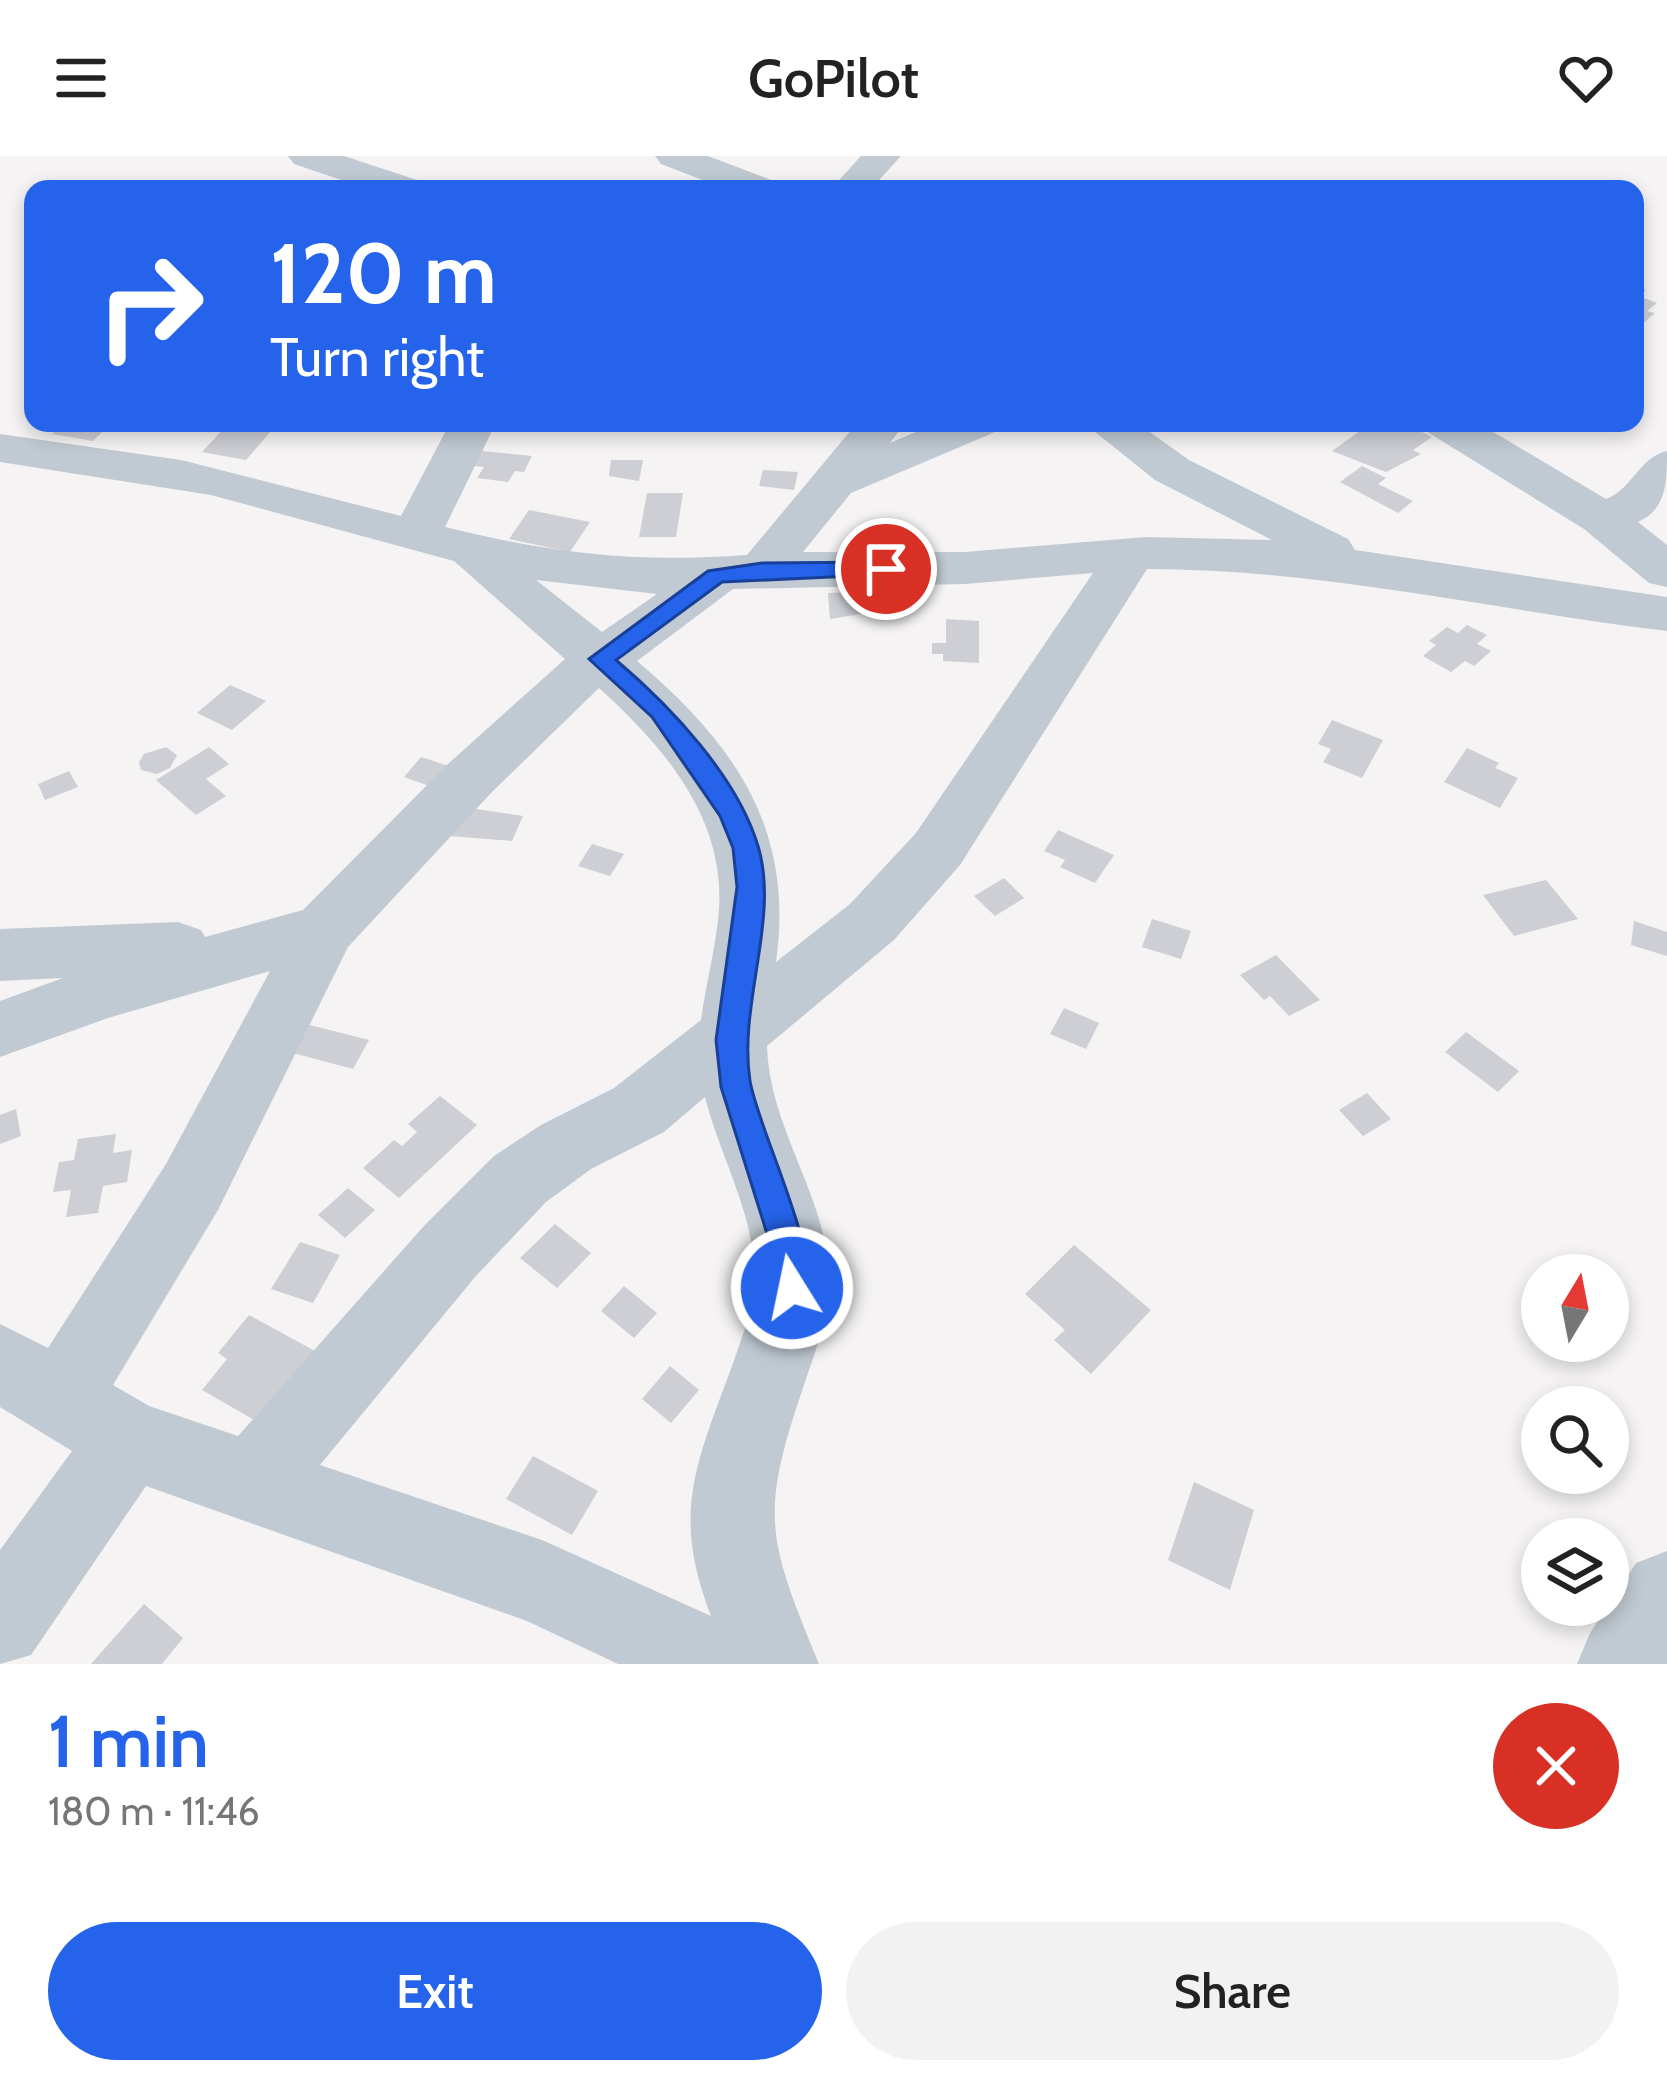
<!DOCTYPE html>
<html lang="en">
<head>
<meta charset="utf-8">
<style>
  body { margin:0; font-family:Cabin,sans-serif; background:#f2f2f2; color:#222; height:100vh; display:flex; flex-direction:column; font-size:45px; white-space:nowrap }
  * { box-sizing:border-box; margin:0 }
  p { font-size:39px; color:#767676 }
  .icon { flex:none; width:66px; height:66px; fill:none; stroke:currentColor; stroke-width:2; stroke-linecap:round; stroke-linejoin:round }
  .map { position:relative; height:1508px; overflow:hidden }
  .side { display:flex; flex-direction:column; background:#fff; flex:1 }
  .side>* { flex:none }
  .guide { position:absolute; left:24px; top:24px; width:1620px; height:252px; border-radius:24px; box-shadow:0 6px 18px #0003; background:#2563eb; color:#fff; overflow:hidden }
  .needle { width:78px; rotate:10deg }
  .controls { position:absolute; left:1521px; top:1098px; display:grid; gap:24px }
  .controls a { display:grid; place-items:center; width:108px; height:108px; border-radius:50%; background:#fff; box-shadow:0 6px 18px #0003; font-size:60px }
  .pin { position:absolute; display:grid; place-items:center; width:102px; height:102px; color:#fff; margin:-51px; border:6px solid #fff; border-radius:50%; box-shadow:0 3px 12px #0007 }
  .me { position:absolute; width:132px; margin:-66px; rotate:350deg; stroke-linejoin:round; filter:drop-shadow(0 0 9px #0008) }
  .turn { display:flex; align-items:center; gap:42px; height:252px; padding:0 48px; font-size:54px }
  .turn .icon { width:156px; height:156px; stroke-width:2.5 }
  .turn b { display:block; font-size:84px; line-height:102px }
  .round { display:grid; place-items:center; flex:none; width:126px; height:126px; border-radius:63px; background:#f2f2f2 }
  .summary { display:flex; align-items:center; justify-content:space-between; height:204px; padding:0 48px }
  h1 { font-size:72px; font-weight:600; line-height:90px; color:#2563eb }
  .button { display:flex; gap:24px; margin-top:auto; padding:24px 48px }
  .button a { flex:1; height:138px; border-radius:72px; background:#2563eb; color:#fff; font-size:48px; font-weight:600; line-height:138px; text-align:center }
  .button a+a { background:#f2f2f2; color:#222 }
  header { display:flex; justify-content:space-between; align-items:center; height:156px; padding:0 48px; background:#fff; font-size:54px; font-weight:600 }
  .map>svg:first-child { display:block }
  .building { fill:#cdcfd5 }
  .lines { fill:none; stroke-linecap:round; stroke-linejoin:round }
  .minor { fill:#c1cad2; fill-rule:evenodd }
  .route { fill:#2563eb; stroke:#184099; stroke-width:3 }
</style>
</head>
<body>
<header><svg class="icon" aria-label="menu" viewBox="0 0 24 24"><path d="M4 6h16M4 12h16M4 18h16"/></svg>GoPilot<svg class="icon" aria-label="heart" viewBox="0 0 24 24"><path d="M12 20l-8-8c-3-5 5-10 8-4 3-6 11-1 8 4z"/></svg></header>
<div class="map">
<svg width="1667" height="1508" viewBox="0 0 1667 1508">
  <rect width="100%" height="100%" fill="#f5f3f3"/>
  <!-- building -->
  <path class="building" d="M1635,130L1646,134L1639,140L1657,147L1647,155L1655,157L1635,174Z
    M63,267H111L93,285L52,278Z
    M229,267H278L246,304L202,296Z
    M1371,267L1399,271L1404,267L1432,281L1413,294L1421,298L1386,316L1332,295Z
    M482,295L532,300L524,316L515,315L508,326L477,322L484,311L474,310Z
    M611,304H643L639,325L609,320Z
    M1362,310L1386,322L1378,328L1413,345L1398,357L1340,326Z
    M763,314L798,316L794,334L759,330Z
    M647,337H683L676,381H639Z
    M529,354L590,366L570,396L509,383Z
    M902,434L906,461L874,462L873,456L830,463L828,437Z
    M946,463L979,465V507L943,505V498H932V487H946Z
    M1467,469L1487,479L1477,488L1491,495L1474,510L1465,505L1451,516L1423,500L1436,489L1429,485L1447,471L1458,477Z
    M230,529L266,545L232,574L197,557Z
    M1332,564L1383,584L1362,622L1323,606L1331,593L1318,588Z
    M166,591L177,599L170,612L157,618L141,614L139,606L144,598Z
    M209,591L229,608L206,623L226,640L196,659L156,624Z
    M1467,592L1499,607L1495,612L1518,622L1500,652L1444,626Z
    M421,601L452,611L435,632L404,621Z
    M69,615L78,631L45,644L38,628Z
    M463,651L523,660L512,685L449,680Z
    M1058,674L1114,699L1095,727L1060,711L1065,704L1044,695Z
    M592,688L624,698L610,720L578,710Z
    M1004,722L1024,742L995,760L974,740Z
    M1546,724L1578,763L1514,780L1483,739Z
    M1152,763L1191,775L1181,803L1142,791Z
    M1634,765L1667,776V800L1631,789Z
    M1276,799L1320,844L1289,860L1270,840L1264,844L1240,819Z
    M1064,852L1099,867L1086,893L1050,878Z
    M306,868L369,884L353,913L289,896Z
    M1466,876L1519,915L1498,936L1445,896Z
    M1367,937L1391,963L1363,980L1339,954Z
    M440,940L477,969L399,1042L363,1012L394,984L402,990L417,976L408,968Z
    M16,953L21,980L0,988V959Z
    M116,978L113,997L132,994L127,1026L103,1030L98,1057L66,1061L71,1034L53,1036L59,1006L74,1004L78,983Z
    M348,1032L375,1054L345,1082L318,1059Z
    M555,1068L591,1097L557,1132L520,1102Z
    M300,1086L340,1099L313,1147L271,1133Z
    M1074,1089L1151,1154L1091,1218L1054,1184L1065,1174L1025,1138Z
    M624,1130L657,1157L634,1182L601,1155Z
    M249,1159L315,1195L261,1268L202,1234L227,1203L218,1197Z
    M670,1210L699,1234L671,1267L642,1243Z
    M533,1300L598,1335L572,1379L506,1343Z
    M1194,1326L1254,1354L1230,1434L1168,1404Z
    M144,1448L183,1482L162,1508H91Z"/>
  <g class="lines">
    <!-- minor -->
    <path class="minor" d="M288,0H344L420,25L425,33H368L294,8Z
      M655,0H708L774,25L779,33H726L661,8Z
      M861,0H901L871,33H831Z
      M450,267H496L445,371C556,398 633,407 747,399L857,267H905L890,287L937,267H1000L993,277L851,337L803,396H965L1146,381L1272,384L1155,324L1084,267H1137L1189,304L1348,383L1355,394L1667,441V475C1493,454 1323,413 1147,413L960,709L894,784L767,890C769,968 821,1033 829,1110C834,1149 817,1190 805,1226C759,1360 767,1381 819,1508H618L527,1465L146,1330L31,1499L0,1508V1394L72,1295L0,1251V1168L48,1192L166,1008L270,815L108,862L0,901V845L63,822L0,825V773L178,766L201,774L205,781L303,754L449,607L565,503L454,405L211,339L0,306V278L181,304L401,360ZM1093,417L916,677L850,748L776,806C795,673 734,587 637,505L733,433L965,428ZM536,424L657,438L602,476ZM599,532C664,591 725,661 719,754C716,791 706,827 701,864L614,932L541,969L494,1000L423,1071L238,1280L149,1250L113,1229L218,1054L348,791L491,637ZM705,941C720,1002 759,1066 754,1129C752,1157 741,1184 732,1210C696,1308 671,1357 711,1460L542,1384L320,1309L475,1121L546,1046L591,1013L664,976Z
      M1422,267H1478L1606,343C1633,333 1638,302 1667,295C1667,326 1667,353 1638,366L1667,389V431L1649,427L1584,373L1429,277Z
      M1667,1395V1508H1577L1590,1477L1636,1407Z"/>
  </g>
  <!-- route -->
  <path class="route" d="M886,406L893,408V418L722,426L616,504C670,550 737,620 758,690C780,762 738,848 750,925C759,977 823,1099 804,1143L792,1148L780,1143L769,1084L721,931L716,884L737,731L733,692L720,660L652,561L589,503L708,415L762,407Z"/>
</svg>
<div class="controls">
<a><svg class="needle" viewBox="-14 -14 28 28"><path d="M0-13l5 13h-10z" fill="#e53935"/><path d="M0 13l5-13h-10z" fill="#767676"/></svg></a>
<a><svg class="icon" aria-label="search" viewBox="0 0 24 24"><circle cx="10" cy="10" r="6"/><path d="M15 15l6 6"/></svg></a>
<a><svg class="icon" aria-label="layers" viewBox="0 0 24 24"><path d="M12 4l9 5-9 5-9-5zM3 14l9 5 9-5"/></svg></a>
</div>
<div class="pin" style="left:886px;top:413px;background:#d93025"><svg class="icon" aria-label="arrive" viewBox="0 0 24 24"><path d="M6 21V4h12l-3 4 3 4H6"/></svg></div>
<svg class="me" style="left:792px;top:1132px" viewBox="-20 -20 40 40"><circle r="17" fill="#2563eb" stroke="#fff" stroke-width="3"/><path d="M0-11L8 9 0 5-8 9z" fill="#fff"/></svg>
<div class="guide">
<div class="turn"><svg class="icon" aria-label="right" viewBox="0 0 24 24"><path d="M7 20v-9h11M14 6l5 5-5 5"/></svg><div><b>120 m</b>Turn right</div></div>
</div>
</div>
<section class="side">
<div class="summary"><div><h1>1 min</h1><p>180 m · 11:46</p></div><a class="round" style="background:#d93025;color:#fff"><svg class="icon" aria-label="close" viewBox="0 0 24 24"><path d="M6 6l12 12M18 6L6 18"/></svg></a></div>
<div class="button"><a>Exit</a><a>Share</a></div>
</section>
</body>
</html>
